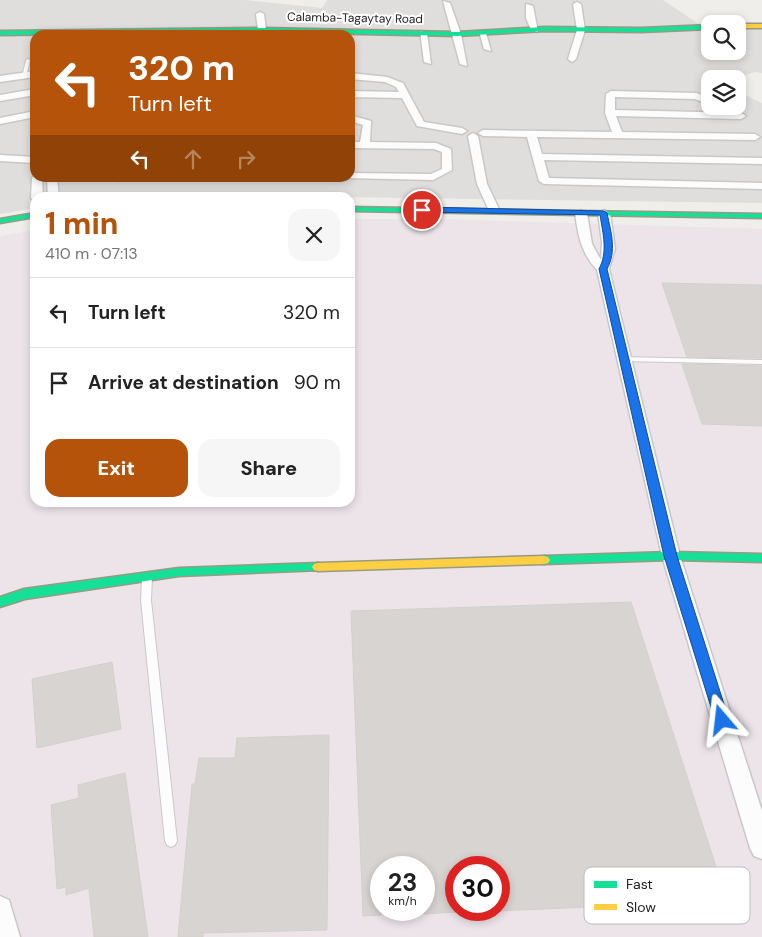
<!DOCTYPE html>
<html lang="en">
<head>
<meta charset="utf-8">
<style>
  body { margin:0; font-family:"DM Sans",sans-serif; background:#f6f6f6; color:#222; height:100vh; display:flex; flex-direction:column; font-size:19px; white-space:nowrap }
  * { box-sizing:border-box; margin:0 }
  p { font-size:16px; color:#767676 }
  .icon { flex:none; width:28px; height:28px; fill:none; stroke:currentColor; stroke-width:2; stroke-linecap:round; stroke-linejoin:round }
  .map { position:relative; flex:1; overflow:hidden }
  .details { position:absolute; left:30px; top:192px; width:325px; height:315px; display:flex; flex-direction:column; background:#fff; border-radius:15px; box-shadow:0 2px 8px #0003 }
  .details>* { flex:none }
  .banner { position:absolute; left:30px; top:30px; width:325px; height:152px; border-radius:15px; box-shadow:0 2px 8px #0003; background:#b45309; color:#fff; overflow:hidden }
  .buttons { position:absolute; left:701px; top:15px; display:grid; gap:10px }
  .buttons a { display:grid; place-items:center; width:45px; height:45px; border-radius:10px; background:#fff; box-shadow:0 2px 8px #0003; font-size:25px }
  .speed { position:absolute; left:370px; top:856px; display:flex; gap:10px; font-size:25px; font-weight:700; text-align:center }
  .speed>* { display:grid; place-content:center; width:65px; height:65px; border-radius:50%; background:#fff; box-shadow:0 2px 8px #0003; line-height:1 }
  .speed small { font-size:12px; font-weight:400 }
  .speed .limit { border:8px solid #d22; background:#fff; color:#111 }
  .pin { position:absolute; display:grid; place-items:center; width:42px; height:42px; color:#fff; margin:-21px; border:2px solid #fff; border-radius:50%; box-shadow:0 1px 5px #0007 }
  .me { position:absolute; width:55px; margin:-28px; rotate:343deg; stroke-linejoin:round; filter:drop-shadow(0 0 4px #0008) }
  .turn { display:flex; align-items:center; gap:18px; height:105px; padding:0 15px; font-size:22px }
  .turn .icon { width:65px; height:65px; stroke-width:2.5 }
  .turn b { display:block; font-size:35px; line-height:42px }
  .lanes { display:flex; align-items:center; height:48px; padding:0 15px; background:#0003; justify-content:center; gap:25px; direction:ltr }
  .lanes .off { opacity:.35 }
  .round { display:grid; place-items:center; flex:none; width:52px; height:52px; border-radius:15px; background:#f6f6f6 }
  .overview { display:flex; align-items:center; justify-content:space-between; height:85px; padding:0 15px }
  h1 { font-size:30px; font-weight:800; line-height:38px; color:#b45309 }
  .action { display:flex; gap:10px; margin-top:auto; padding:10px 15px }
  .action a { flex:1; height:58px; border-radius:15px; background:#b45309; color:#fff; font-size:20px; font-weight:800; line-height:58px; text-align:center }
  .action a+a { background:#f6f6f6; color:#222 }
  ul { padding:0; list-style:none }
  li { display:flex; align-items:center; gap:15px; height:70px; padding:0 15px; border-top:1px solid #e0e0e0 }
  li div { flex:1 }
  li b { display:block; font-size:19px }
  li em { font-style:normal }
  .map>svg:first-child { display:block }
  .residential { fill:#dfdedc; fill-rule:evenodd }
  .industrial { fill:#ede4e9; fill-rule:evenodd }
  .building { fill:#d7d4d2; stroke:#d3d0cc }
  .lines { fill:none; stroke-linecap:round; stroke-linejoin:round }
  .lane-casing { stroke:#c9c8c7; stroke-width:2 }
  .street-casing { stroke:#c9c8c7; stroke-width:3 }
  .fast-casing { stroke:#999a82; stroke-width:3 }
  .slow-casing { stroke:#999a82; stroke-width:3 }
  .lane { fill:#fdfcfc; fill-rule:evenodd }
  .street { fill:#fdfcfc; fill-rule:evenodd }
  .fast { fill:#16e098; fill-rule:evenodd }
  .slow { fill:#ffcf43; fill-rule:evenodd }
  .route { fill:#1a73e8; stroke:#114b97 }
  .labels { text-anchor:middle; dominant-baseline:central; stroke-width:4; stroke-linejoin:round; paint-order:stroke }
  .far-street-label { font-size:12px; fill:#222; stroke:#fff }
  .key { fill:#fff; stroke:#bdbdbd; stroke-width:1 }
  .key-label { font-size:14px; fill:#222 }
</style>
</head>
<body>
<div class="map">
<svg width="762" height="937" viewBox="0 0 762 937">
  <rect width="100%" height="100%" fill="#f0eeeb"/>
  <!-- residential -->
  <path class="residential" d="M0,0H245L322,8L327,0H663L706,29H710V51H738V28H762V73L755,72L732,79H710V106H738V92L762,103V203L192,195L152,198H35V208L0,214ZM35,35H350V178H35Z"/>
  <!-- industrial -->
  <path class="industrial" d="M350,219H440L762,229V937H0V236L35,230V502H350ZM381,868H424V910H381ZM456,868H499V910H456Z"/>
  <!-- building -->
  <path class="building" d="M662,283L762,285V358L687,357Z
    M682,364L762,366V426L702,424Z
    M631,602L727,901L499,911V868H456V912L424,914V868H381V915L363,916L351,611Z
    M112,662L121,729L37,748L32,679Z
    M329,735L327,930L203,933V937H178L192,784H195L199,758H235L237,738Z
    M125,773L148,937H94L89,888L66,895V887L57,889L51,805L79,798L78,785Z"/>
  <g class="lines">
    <defs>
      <path id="lane" d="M28,59L30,60L27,73L25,74L23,73L26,60Z
        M621,357L762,360V364L624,361H621L620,359Z
        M147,574L150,575L152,577L151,600L177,841L175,845L171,847L167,845L165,841L141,600L142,577L144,575Z"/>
      <path id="street" d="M443,1L450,3L461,34L467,66L460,64Z
        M577,2L581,4L585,30L576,59L572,62L568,59L577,30L573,4Z
        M526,4L533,6L538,32L531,30L526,18Z
        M260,12L264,14L266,30L262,32L258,30L256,14Z
        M420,31L427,33L431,64L424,62Z
        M479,31L486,33L491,51L484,49Z
        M35,71V77L0,82V76Z
        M350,73L387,77L403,83L424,122L462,128L467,131L462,134L417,126L402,98L350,97V91L399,92L396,87L385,82L350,79Z
        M35,89V95L0,101V95Z
        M611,91L697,93L710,99V105L695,99L615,97V110L741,113L746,116L741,119L616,116L622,132L755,134L760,137L755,140L537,137L542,154L762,158V164L544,160L549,178L762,183V189L544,184L539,181L527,137L483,136L478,133L483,130L612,132L605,113L606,94Z
        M35,111V117L0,124V118Z
        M350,115L371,121L370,142L436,143L451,149L452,170L433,180L346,178H350V173L431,174L442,169V152L434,149L350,148V142H360L363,125L350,121Z
        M473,133L478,136L487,184L500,211L498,213H490L477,184L468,136Z
        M0,155L35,157V163L0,161Z
        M35,175V178H42L43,198H35V201L31,198L32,178Z
        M47,178H57L59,198H48Z
        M110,178H125L120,181Z
        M581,210L587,213L592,244L601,260L602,242L598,213L604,210L610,213L615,249L609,269L680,556L762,811V859L754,856L750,848L662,556L597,270C581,253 578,235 575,213Z
        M0,896L9,900L20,937H0Z"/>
      <path id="fast" d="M710,25V29L641,32L545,31L457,36L262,32L0,35V31L262,28L457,32L545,27L641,28Z
        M350,207L762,214V218L350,211Z
        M35,213V217L0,223V219Z
        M671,552L762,554V562L671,560L544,564L540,563L538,560L540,557L544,556Z
        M318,563L322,564L324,567L322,570L179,576L25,599L0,607V597L24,589L179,568Z"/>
      <path id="slow" d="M738,24H762V28H738Z
        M544,556L548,557L550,560L548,563L544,564L318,571L314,570L312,567L314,564L318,563Z"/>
    </defs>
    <!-- lane casing -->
    <use href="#lane" class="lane-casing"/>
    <!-- street casing -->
    <use href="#street" class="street-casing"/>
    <!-- fast casing -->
    <use href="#fast" class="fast-casing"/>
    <!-- slow casing -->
    <use href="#slow" class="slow-casing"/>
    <!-- lane -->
    <use href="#lane" class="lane"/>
    <!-- street -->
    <use href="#street" class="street"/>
    <!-- fast -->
    <use href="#fast" class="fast"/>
    <!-- slow -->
    <use href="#slow" class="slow"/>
  </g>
  <!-- route -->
  <path class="route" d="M422,207L604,211L607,213C611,232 617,251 607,269L677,556L729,720L727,724L722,726L717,724L715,720L664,556L599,269C608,252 603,234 600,215L419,212L418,210Z"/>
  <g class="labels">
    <!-- far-street labels -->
    <g class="far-street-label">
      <text transform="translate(355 18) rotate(1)">Calamba-Tagaytay Road</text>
    </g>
  </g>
  <!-- legend -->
  <rect x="584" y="867" width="166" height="57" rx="8" class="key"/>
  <rect x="594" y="881" width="23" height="7" fill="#16e098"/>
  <rect x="594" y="904" width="23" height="6" fill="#ffcf43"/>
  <g class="key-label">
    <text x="626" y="889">Fast</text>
    <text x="626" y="912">Slow</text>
  </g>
</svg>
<div class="buttons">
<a><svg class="icon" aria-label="search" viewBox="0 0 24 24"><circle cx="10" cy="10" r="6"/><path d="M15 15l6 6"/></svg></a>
<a><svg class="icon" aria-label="layers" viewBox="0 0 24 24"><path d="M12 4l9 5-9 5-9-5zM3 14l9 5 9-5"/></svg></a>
</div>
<div class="speed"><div>23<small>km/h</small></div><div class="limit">30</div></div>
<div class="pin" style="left:422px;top:210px;background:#d93025"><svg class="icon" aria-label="arrive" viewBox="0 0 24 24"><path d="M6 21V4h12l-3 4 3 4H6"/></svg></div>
<svg class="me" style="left:722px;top:720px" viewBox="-20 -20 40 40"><path d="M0-17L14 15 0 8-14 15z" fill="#1a73e8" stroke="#fff" stroke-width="4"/></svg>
<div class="banner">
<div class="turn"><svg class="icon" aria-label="left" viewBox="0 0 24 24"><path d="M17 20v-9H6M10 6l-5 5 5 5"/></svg><div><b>320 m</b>Turn left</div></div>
<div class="lanes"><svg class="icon" aria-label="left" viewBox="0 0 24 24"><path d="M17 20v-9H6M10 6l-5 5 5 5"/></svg><svg class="icon off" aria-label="ahead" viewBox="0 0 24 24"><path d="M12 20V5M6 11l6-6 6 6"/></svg><svg class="icon off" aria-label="right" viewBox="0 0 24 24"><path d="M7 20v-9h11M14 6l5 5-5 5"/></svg></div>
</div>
<section class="details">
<div class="overview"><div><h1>1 min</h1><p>410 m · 07:13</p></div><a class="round"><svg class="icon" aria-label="close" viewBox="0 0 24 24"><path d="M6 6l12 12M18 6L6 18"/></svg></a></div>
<ul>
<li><svg class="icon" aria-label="left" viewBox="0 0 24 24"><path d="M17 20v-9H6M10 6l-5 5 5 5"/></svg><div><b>Turn left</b></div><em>320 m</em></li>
<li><svg class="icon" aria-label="arrive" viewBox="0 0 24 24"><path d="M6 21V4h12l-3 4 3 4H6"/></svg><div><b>Arrive at destination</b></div><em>90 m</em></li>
</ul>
<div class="action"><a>Exit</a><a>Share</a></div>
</section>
</div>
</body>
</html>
